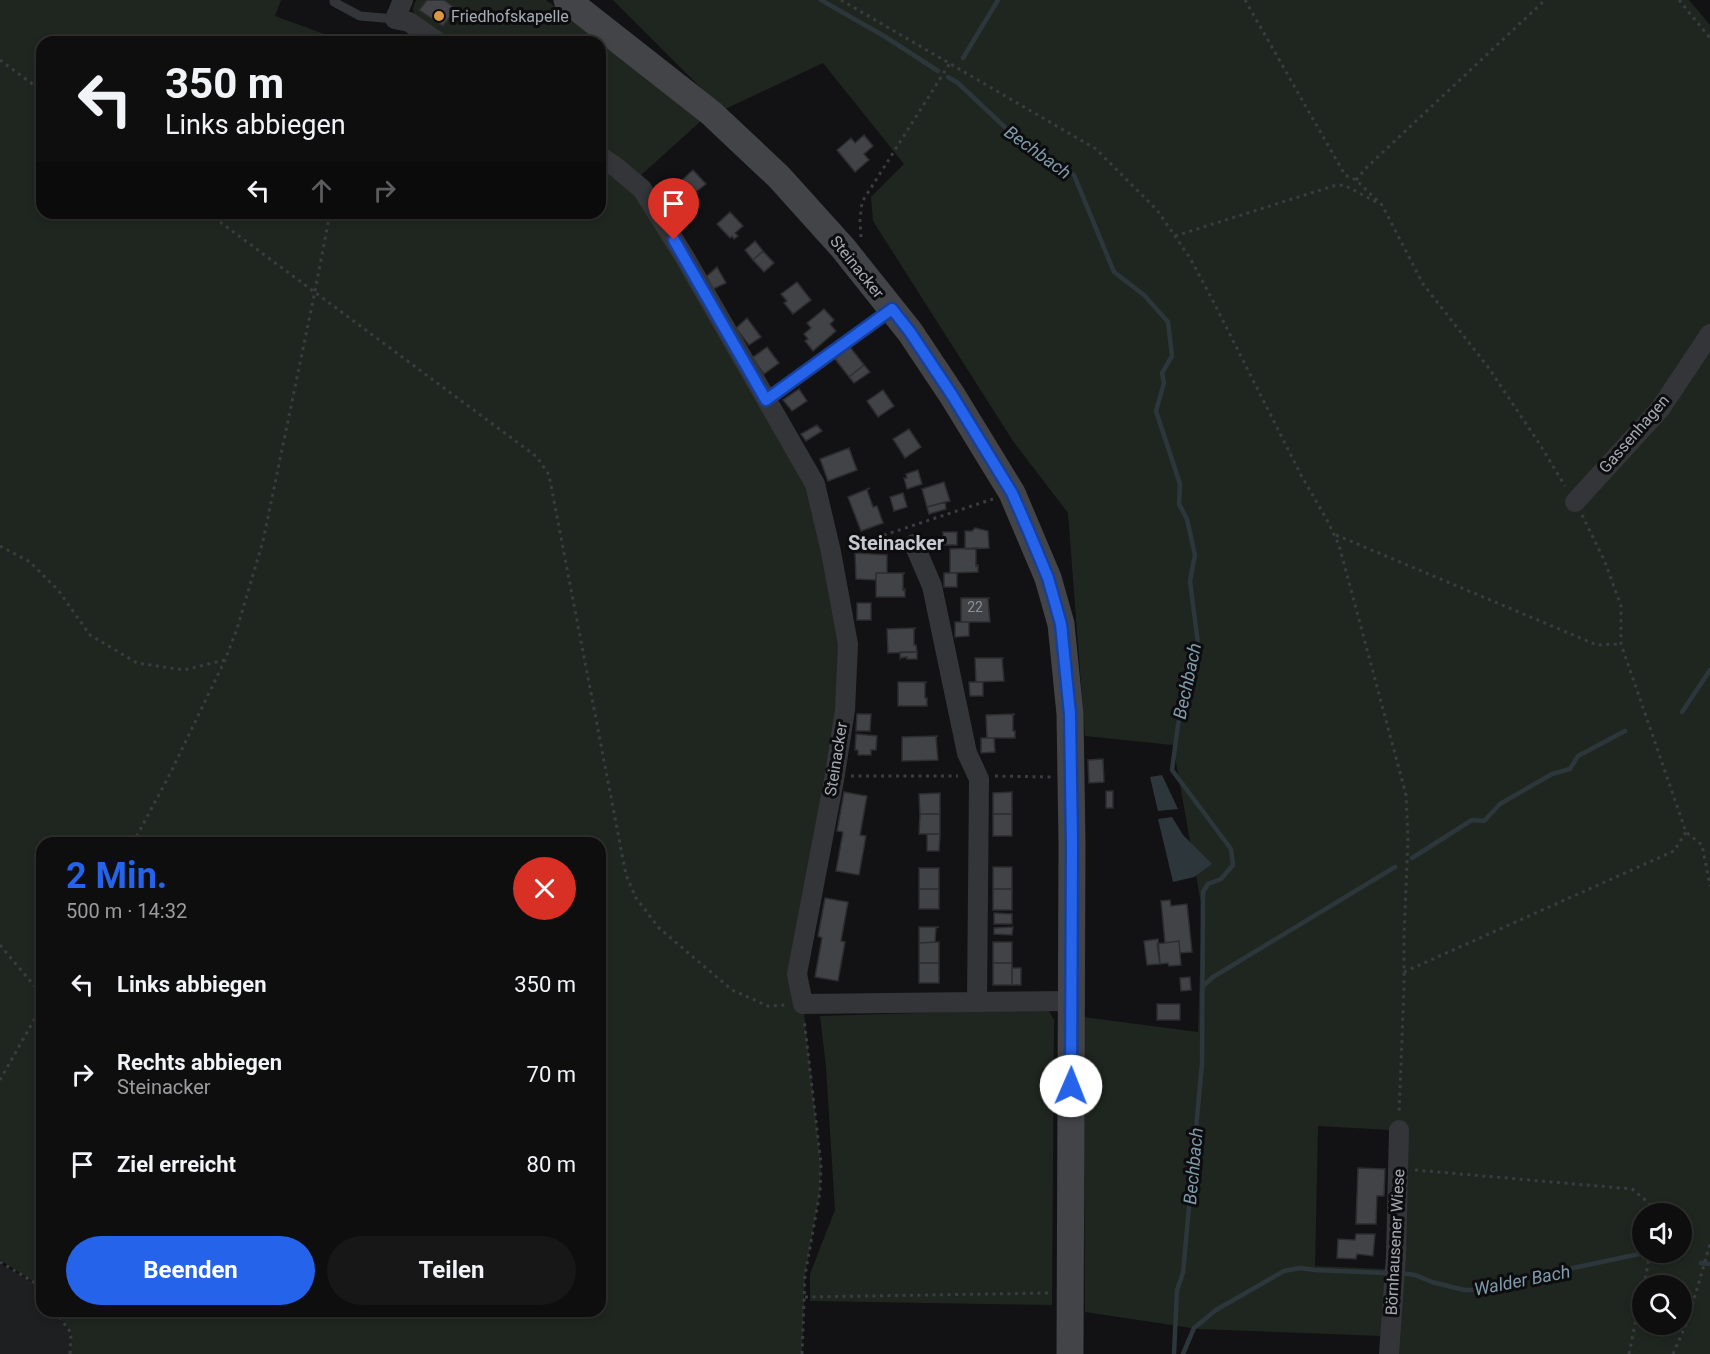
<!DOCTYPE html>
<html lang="de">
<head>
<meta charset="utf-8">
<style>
  body { margin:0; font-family:Roboto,sans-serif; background:#171718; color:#f1f3f6; height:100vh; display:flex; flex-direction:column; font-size:22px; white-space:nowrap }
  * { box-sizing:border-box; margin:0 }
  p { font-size:20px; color:#9b9c9e }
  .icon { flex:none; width:33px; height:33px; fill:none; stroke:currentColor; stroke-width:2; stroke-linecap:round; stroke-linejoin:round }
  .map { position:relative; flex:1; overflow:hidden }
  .drawer { position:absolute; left:36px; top:837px; width:570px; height:480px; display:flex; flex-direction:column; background:#0e0e0f; border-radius:18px; box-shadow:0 3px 9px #0003,0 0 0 2px #2e2e2f }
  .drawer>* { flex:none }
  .banner { position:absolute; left:36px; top:36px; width:570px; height:183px; border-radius:18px; box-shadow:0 3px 9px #0003,0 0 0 2px #2e2e2f; background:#0e0e0f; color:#f1f3f6; overflow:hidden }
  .fabs { position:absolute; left:1632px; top:1203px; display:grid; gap:12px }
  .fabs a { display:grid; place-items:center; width:60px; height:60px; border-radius:50%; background:#0e0e0f; box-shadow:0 3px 9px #0003,0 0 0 2px #2e2e2f; font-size:30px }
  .pin { position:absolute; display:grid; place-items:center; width:51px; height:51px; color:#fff; margin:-62px -26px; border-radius:50% 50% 50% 0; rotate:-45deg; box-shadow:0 0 6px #0007 }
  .pin .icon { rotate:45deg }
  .me { position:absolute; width:66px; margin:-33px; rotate:1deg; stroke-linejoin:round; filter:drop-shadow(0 0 4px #0008) }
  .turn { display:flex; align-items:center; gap:21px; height:126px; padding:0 30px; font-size:27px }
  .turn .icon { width:78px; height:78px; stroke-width:2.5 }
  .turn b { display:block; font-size:42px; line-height:51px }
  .lanes { display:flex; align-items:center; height:57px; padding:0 30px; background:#0003; justify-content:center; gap:30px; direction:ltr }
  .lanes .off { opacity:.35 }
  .round { display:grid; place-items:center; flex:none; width:63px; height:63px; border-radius:32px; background:#171718 }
  .summary { display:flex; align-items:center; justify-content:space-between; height:102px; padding:0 30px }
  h1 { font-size:36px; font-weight:700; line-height:45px; color:#2563eb }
  .action { display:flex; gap:12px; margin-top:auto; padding:12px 30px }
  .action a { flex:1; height:69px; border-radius:36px; background:#2563eb; color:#fff; font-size:24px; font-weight:700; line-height:69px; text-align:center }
  .action a+a { background:#171718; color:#f1f3f6 }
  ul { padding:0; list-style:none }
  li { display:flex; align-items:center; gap:18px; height:90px; padding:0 30px }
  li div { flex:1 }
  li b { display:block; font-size:22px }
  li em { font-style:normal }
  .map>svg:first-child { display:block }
  .built { fill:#1e1f20 }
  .green { fill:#1f261f; fill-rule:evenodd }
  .water { fill:#2d363b }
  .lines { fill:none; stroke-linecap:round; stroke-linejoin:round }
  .stream { stroke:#2d363b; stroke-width:4.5 }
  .building { fill:#414347; stroke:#2d2d2f; stroke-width:1.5 }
  .path { stroke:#3a3c3f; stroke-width:3; stroke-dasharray:3 4.5; stroke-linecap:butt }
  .service { stroke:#343538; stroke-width:9 }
  .minor { stroke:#343538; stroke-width:20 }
  .secondary { stroke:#424448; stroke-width:27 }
  .route-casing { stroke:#184099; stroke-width:15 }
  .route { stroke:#2563eb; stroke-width:10 }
  .poi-dot { fill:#dc9742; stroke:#0d0d0f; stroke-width:2 }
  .labels { text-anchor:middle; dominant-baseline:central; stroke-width:6; stroke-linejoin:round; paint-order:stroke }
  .number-label { font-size:14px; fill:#8c9198 }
  .poi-label { font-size:16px; fill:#a5abb3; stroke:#0d0d0f; text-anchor:start }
  .street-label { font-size:16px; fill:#a5abb3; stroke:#0d0d0f }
  .water-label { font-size:18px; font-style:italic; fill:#809baa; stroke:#0d0d0f }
  .quarter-label { font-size:20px; font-weight:bold; fill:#c6c9cf; stroke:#0d0d0f }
</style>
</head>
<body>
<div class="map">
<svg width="1710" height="1354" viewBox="0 0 1710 1354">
  <rect width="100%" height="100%" fill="#121214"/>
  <!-- built -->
  <path class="built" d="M0,1264L37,1284L42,1292V1311H55L71,1333L70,1354H0Z"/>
  <!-- green -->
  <path class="green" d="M0,0H281L275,16L346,42H42V213H600V167L631,186L815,484L848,644L815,876L803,1004L821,1164L820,1192L805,1275L802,1354H70L71,1333L55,1311H600V843H42V1292L37,1284L0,1260Z
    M416,0H546L669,91L701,121L640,176L600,150V42H450L415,16L413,8Z
    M613,0H1689L1710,25V1354H1397L1382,1336L1198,1329L1085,1312L1083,1017L1198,1032L1202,909L1173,745L1085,736L1068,513L1013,441L873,221L871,197L904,164L823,63L723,110ZM1318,1126L1390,1130L1386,1269L1315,1266ZM1642,1214H1682V1252H1642ZM1642,1286H1682V1324H1642Z
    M1048,1009L1054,1020L1052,1305L810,1301V1274L835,1210L826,1067L820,1016Z"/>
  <!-- water -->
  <path class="water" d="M1162,775L1178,809L1158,811L1150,777Z
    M1172,817L1183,835L1212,864L1194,877L1173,882L1158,819Z"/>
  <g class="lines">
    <!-- stream -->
    <path class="stream" d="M821,0L884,36L938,71
      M963,58L998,0
      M948,77L958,83L1010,132L1074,175L1114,272L1144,295L1168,322L1172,356L1162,373L1164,383L1156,411L1180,484L1179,504L1187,519L1195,555L1190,581L1198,644L1190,669L1178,725L1172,770L1231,849L1233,865L1221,879L1208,884L1203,892L1202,1063L1183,1273L1177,1290L1174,1354
      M1682,712L1710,670
      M1412,858L1472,820L1484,821L1500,804L1552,774L1570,769L1578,756L1625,731
      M1203,986L1213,977L1395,867
      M1701,1263L1710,1264
      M1400,1273L1415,1275L1432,1282L1464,1290H1482L1521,1281L1527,1276L1557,1274L1559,1271L1644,1253
      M1183,1354L1194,1328L1216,1310L1284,1271L1300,1268L1315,1270L1386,1273"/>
  </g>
  <!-- building -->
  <path class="building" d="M427,0H444L456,9L443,26L419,10Z
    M864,135L873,146L864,154L869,160L855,172L837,150L851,138L855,143Z
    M693,170L706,184L692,195L681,181Z
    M681,197L692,210L686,216L674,203Z
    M730,212L743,226L735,233L738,236L734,239L732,236L730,238L717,224Z
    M755,241L763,251L753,260L745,250Z
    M763,251L774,263L764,272L753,260Z
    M717,267L726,283L713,289L706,277Z
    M797,282L811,300L793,314L784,303L787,301L781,294Z
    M824,309L834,320L830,324L836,331L813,351L805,341L808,339L804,334L811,328L807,323Z
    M747,318L761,337L749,345L736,328Z
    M767,347L779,363L764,374L752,358Z
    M850,347L864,365L849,377L835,359Z
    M864,365L870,372L854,383L849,377Z
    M799,389L807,401L792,411L783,400Z
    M883,390L894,406L878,417L867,401Z
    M817,425L822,431L806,441L801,434Z
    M909,429L921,447L905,458L893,439Z
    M849,448L857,470L828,481L820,459Z
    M918,470L922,484L907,489L904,478H907L906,474Z
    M944,482L950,501L927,507L922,489Z
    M870,488L867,490L873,507L877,506L883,523L861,531L848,497Z
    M903,493L907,507L894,511L890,497Z
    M945,502L946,509L929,514L927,507Z
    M975,528L988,531L989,548L965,549V531H972Z
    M943,532H957V545H943Z
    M978,548L976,549V566L978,565V572L950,573V549Z
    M855,553L887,555V573H876V580L856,579Z
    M876,573H905L903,574V590L905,589V597H876Z
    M944,573H957V587H944Z
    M961,598H989L988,599L990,622H961Z
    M857,603H871V620H857Z
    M955,622H969V636L955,637Z
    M916,628L914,629V645H916L917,652L888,653L887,629Z
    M900,652H917V659H907V657L901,658L900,659Z
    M975,658H1004H1002L1004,681L976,682Z
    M898,682H927L925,683V698H927V706H898Z
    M969,682H983V696H970Z
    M857,714H871L870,731H856Z
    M1015,714L1013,715V731H1015V738H987L986,715Z
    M856,734L877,736L876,750H871V755H858V750H855Z
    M902,737L938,736L936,737L938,760L902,761Z
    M981,738H994L995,752L981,753Z
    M1103,759L1104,782L1089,783L1088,760Z
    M1106,791H1113V808H1106Z
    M844,792L867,796L860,835L866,836L859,875L836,871L843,832L837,831Z
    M1012,792V814H993V793Z
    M940,793V814H920L919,794Z
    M920,814H940V834H919Z
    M993,814H1012V836H993Z
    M927,834H940L939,851H927Z
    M993,867H1012V889H993Z
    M919,868H939V889H919Z
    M919,889H939V909H919Z
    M993,889H1012V910H993Z
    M825,898L848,902L841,941L845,942L838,981L815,977L822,938L818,936Z
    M1170,900L1171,906L1187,904L1192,952L1180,953L1179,941L1165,943L1161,901Z
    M994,913L1012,914V924H994Z
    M919,927H939L936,928L935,942L919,943Z
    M1013,927L1012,935L994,934V928Z
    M1158,939L1160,964L1147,965L1144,941Z
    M1179,941L1181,965L1169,966L1168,963L1160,964L1157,944Z
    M939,942V963H919V943Z
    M993,942H1012V963H993Z
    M919,963H939V983H919Z
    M993,963H1012V985H993Z
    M1012,968H1021V985H1012Z
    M1190,977L1191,990L1181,991L1180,978Z
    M1157,1004H1180V1020H1157Z
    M1358,1168L1385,1169L1384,1196H1377L1376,1224H1356Z
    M1356,1234H1375L1373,1256L1357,1254L1356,1259L1337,1258L1338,1239L1355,1240Z"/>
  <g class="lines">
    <!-- path -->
    <path class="path" d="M841,0L1096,149L1157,210L1190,258L1212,299L1301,475L1327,520L1339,545L1406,795L1408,838L1404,937V987L1399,1115
      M1245,0L1345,175L1356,180L1382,205L1423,284L1488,367L1539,443L1565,486
      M1679,0L1710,38
      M387,37L395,42
      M385,42L388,35
      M0,60L42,91
      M1356,180L1366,168L1545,0
      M208,213L537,457L549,475L626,875L636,898L659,928L732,990L768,1006L785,1005
      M1175,236L1333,186L1344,185L1378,203
      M861,237L860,220L862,202L950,63
      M1582,515L1605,562L1621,606V644L1686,832L1702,845L1710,886
      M1336,535L1597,645L1621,644
      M0,546L30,562L58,590L90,635L137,663L184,670L225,660
      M848,547L993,499
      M851,776H958
      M995,776L1051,777
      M133,843L170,774L225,660L237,629L263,541L315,291L330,213
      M0,945L42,995
      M1404,972L1674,851L1686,832
      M0,1080L42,1006
      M1415,1170L1632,1189L1649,1203L1655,1214
      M0,1262L37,1284L42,1292
      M1644,1286L1650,1252
      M805,1297L1049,1293
      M55,1311L71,1333L70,1354
      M802,1354L805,1275L820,1192L821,1164L804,1019
      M1629,1354L1642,1290
      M1673,1354L1688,1320L1710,1244"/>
    <!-- service -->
    <path class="service" d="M334,0V2L360,16L395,19
      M766,400L890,311"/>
    <!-- minor -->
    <path class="minor" d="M403,0L395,19L409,22L438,42
      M600,156L617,168L642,189L684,256L815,484L831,552L848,644L845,710L834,780L797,974L803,1004L1071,1001
      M1575,502L1660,409L1710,334
      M914,544L932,586L967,753L979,779L977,1002
      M1389,1354L1396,1256L1399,1130"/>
    <!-- secondary -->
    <path class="secondary" d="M567,0L711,113L779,177L843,248L910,332L952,395L1012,493L1048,578L1061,624L1070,714L1072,844L1070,1354"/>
  </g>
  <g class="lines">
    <defs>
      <path id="route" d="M674,240L766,400L892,309L910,332L952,395L1012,493L1029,532L1048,578L1061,624L1070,714L1072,844L1071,1086"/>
    </defs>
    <!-- route casing -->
    <use href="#route" class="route-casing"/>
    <!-- route -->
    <use href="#route" class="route"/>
  </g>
  <!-- markers -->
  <circle class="poi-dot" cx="439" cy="16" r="6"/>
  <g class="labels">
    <!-- number labels -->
    <g class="number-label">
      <text x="975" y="607">22</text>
    </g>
    <!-- poi labels -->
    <g class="poi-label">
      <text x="451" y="16">Friedhofskapelle</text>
    </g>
    <!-- street labels -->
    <g class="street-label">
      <text transform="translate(857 267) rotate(51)">Steinacker</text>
      <text transform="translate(1634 434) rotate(-49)">Gassenhagen</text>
      <text transform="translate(836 759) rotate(-81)">Steinacker</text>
      <text transform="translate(1395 1242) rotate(-87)">Börnhausener Wiese</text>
    </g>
    <!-- water labels -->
    <g class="water-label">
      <text transform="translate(1038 152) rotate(36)">Bechbach</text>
      <text transform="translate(1187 681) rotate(-78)">Bechbach</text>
      <text transform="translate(1193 1166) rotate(-85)">Bechbach</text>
      <text transform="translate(1522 1280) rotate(-11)">Walder Bach</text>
    </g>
    <!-- quarter labels -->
    <g class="quarter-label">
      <text x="896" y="543">Steinacker</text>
    </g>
  </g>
</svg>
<div class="fabs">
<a><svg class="icon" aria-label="sound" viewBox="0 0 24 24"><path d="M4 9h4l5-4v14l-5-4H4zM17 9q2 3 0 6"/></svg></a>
<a><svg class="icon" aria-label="search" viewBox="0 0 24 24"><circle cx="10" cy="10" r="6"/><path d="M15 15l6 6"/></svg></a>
</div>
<div class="pin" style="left:674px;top:240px;background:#d93025"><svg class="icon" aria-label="arrive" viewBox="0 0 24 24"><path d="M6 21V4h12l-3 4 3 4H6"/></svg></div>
<svg class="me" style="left:1071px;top:1086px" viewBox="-20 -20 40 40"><circle r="19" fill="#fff"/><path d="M0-13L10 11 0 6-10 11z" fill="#2563eb"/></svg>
<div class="banner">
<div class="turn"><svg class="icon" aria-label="left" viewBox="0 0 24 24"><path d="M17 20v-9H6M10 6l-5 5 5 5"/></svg><div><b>350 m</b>Links abbiegen</div></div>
<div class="lanes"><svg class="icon" aria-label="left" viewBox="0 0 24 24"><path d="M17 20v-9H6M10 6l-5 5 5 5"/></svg><svg class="icon off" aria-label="ahead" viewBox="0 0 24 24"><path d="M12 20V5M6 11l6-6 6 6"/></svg><svg class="icon off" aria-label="right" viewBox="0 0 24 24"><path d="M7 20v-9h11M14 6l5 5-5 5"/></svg></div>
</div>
<section class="drawer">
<div class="summary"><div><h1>2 Min.</h1><p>500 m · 14:32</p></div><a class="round" style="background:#d93025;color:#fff"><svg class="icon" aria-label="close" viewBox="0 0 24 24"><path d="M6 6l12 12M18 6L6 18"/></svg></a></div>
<ul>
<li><svg class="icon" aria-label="left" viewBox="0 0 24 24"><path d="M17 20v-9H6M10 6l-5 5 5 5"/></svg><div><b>Links abbiegen</b></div><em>350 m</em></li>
<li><svg class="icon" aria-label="right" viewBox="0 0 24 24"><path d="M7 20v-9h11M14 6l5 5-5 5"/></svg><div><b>Rechts abbiegen</b><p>Steinacker</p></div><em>70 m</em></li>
<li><svg class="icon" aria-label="arrive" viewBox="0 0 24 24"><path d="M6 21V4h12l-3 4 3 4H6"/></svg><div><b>Ziel erreicht</b></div><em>80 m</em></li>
</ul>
<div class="action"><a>Beenden</a><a>Teilen</a></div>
</section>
</div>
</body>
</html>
